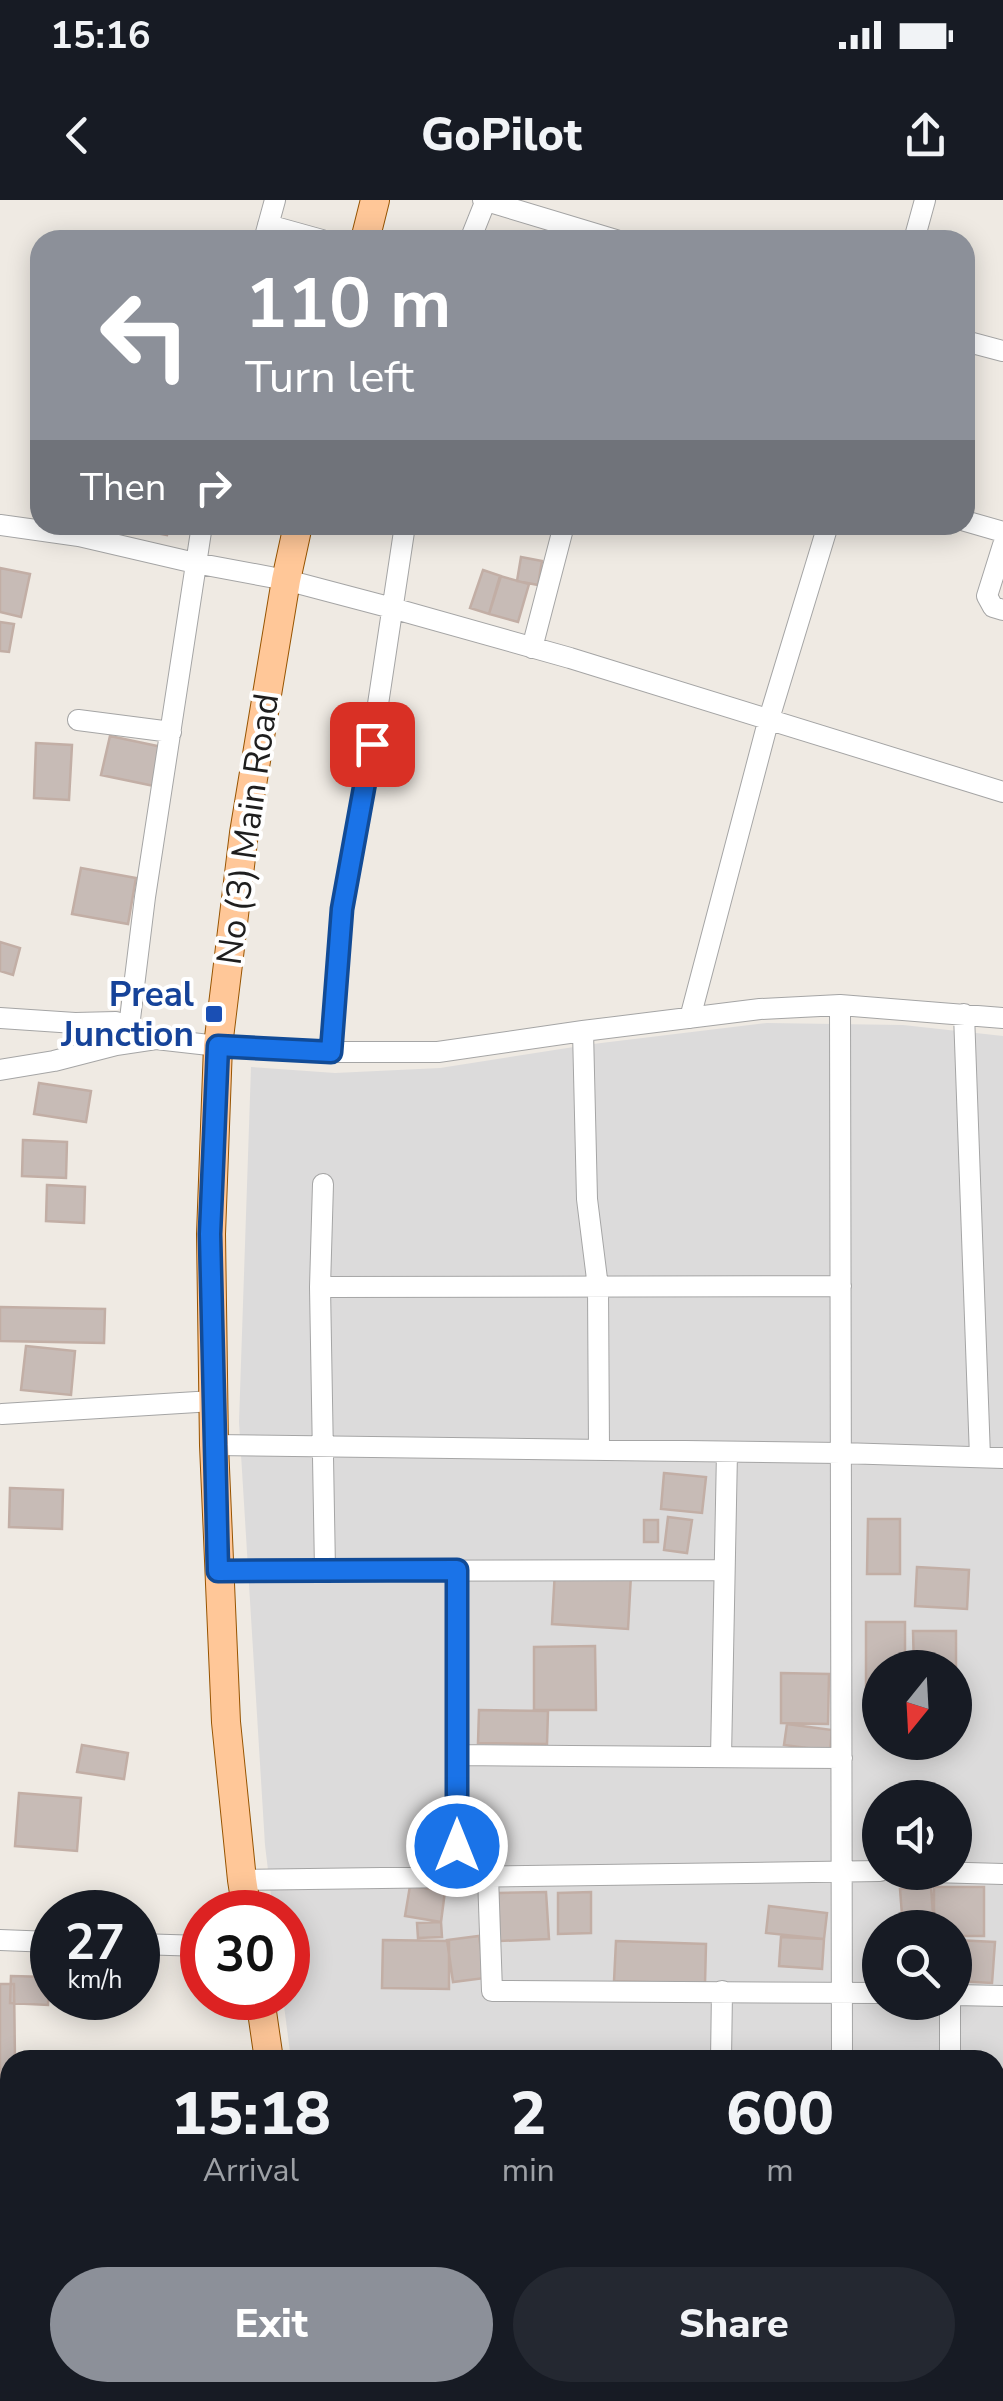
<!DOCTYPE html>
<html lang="en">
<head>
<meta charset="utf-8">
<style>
  body { margin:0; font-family:"Nunito Sans",sans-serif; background:#242831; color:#f1f3f6; height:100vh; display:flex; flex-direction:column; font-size:38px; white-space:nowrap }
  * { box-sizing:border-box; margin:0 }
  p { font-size:32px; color:#9ea1a6 }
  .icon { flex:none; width:55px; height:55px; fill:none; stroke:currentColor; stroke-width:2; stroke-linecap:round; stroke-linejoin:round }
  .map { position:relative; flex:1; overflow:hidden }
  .side { position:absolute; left:0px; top:1850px; width:1005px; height:352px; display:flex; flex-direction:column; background:#171b24; border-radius:30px 30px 0 0; box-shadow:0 5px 25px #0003 }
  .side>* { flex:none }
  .hud { position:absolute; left:30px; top:30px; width:945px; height:305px; border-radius:30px; box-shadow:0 5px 25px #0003; background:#8c9099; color:#fff; overflow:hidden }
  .needle { width:65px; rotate:198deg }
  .tools { position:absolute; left:862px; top:1450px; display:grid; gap:20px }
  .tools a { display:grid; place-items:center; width:110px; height:110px; border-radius:50%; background:#171b24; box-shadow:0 5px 25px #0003; font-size:50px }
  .speed { position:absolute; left:30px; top:1690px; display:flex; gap:20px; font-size:50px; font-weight:700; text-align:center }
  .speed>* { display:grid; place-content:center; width:130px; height:130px; border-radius:50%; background:#171b24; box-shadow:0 5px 25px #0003; line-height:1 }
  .speed small { font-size:25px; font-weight:400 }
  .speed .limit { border:15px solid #d22; background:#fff; color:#111 }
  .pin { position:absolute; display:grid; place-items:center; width:85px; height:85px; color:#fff; margin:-42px; border-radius:20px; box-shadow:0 5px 15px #0006 }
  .me { position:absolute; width:110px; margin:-55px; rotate:0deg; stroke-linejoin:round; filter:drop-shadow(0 0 8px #0008) }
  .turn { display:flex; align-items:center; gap:35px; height:210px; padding:0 50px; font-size:45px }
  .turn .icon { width:130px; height:130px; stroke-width:2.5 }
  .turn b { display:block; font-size:70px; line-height:85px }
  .then { display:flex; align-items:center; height:95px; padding:0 50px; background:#0003; gap:20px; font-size:38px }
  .eta { display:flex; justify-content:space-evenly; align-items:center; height:170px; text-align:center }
  .eta b { font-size:60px; font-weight:800; line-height:70px }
  .cta { display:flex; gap:20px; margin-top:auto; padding:20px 50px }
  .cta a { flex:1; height:115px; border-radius:60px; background:#8c9099; color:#fff; font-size:40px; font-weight:800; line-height:115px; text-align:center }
  .cta a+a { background:#242831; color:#f1f3f6 }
  .status { display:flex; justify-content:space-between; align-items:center; height:70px; padding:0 50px; background:#171b24; direction:ltr }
  .status svg { height:28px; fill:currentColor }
  header { display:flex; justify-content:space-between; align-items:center; height:130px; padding:0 50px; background:#171b24; font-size:45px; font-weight:800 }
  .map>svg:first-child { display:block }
  .residential { fill:#dcdbdb; fill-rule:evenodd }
  .building { fill:#c7bbb6; stroke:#c2aea5; stroke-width:2.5 }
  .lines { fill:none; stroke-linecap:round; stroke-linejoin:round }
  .minor-casing { stroke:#a5a5a5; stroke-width:22 }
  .major-casing { stroke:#975400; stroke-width:30 }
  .minor { stroke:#fff; stroke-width:20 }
  .major { stroke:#ffc798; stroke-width:28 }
  .route-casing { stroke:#114b97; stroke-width:25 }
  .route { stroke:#1a73e8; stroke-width:18 }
  .transit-dot { fill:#1a4fb4; stroke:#fff; stroke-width:4 }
  .labels { text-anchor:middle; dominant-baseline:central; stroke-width:8; stroke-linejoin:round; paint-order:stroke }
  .street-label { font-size:35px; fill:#1e1e1e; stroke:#fff }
  .transit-label { font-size:35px; font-weight:bold; fill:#164399; stroke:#fff; text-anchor:end }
</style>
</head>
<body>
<div class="status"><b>15:16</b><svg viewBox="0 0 49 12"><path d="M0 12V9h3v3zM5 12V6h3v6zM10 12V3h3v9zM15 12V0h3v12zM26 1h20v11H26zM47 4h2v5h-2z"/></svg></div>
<header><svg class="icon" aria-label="back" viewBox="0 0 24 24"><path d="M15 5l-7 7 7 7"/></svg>GoPilot<svg class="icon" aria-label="share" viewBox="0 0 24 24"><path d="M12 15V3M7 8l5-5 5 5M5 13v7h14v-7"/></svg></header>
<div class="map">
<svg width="1003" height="2201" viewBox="0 0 1003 2201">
  <rect width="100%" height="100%" fill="#efeae3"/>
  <!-- residential -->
  <path class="residential" d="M767,823L903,825L1003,836V2201H330V2192H995V1860H291L283,1798H288V1712H273L265,1645L239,1222L251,867L335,873L440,868L593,844ZM880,1468H955V1542H880ZM880,1598H955V1672H880ZM880,1728H955V1802H880Z"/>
  <!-- building -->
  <path class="building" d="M128,325H169L167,335L128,328Z
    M521,357L542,361L538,385L517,381Z
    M0,368L30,374L21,417L0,412Z
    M483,370L501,376L489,414L470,408Z
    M500,376L529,384L518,422L489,414Z
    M0,422L14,424L9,452L0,451Z
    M110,536L162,547L154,586L101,575Z
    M36,543L72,545L69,600L34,598Z
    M81,668L136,678L128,724L72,714Z
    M0,742L20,748L13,775L0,771Z
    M39,883L91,891L86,922L34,914Z
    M23,940L67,942L66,978L22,976Z
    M47,985L85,987L84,1023L46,1021Z
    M0,1107L105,1109L104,1143L0,1141Z
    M26,1146L75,1151L71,1195L21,1190Z
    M664,1273L706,1277L702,1313L661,1309Z
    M10,1288L63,1290L62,1329L9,1327Z
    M668,1317L692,1320L687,1353L664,1350Z
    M868,1319H900V1374H867Z
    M644,1320H658V1342H644Z
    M917,1367L969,1370L967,1409L915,1406Z
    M555,1370L631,1375L628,1429L552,1424Z
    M866,1422H905V1468H880V1505H866Z
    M913,1431H956V1501L955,1468H914Z
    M595,1446L596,1510H534V1447Z
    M781,1473L829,1474L828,1524L781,1523Z
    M479,1510L548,1511L547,1544L478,1543Z
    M787,1524L832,1530L830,1551L784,1545Z
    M82,1545L128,1553L124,1579L77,1572Z
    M19,1593L81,1598L77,1651L15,1646Z
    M410,1686L445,1691L441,1722L405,1716Z
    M931,1687L934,1728H903L900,1689Z
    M934,1687H984V1736H955V1728H934Z
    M546,1692L549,1739L500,1741L498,1693Z
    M591,1692V1733L558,1734V1693Z
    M769,1706L827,1713L824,1739L766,1733Z
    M441,1722L442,1737L418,1738L417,1723Z
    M479,1736L485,1778L453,1782L447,1740Z
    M781,1737L824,1739L822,1769L779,1766Z
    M383,1740L449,1741V1789L382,1788Z
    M955,1740L995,1742L992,1783L955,1781Z
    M616,1741L706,1744L705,1784L614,1781Z
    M11,1776L49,1777L48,1805L10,1803Z
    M0,1784H14L15,1860H10V1887H0Z
    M0,2105H10V2163L0,2162Z
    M91,2192H132V2201H91Z
    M863,2192H903V2201H863Z"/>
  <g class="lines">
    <defs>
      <path id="minor" d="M483,0L616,40
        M268,25L322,40
        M264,40L275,0
        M470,40L486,0
        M914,40L925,0
        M965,141L1003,151
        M965,321L1003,332
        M0,325L79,336L195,363L286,380L392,408L570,458L1003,592
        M1003,345L987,396L993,407L1003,410
        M532,448L564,325
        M78,520L171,532
        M840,805L842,1860
        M964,814L980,1257
        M0,818L75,823L116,822L141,832
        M690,818L768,522L828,325
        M129,827L145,697L202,325
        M583,831L587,999L598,1087L599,1250
        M331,852L342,709L372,544L405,325
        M0,870L54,861L116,845L156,839L218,846L331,852H438L583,831L760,809L840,805L1003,818
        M323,984L320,1087L325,1370
        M320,1087L841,1086
        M2,1214L213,1201
        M214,1245L841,1253L1003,1258
        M457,1370V1676
        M218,1371L724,1370
        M457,1555L842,1558
        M721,1557L727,1252
        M932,1672L1003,1674
        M488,1676L492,1791L880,1793
        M242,1680L880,1671
        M0,1740L52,1742
        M138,1744L202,1746
        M955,1795L1003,1796
        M950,1802V1860
        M721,1860L722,1791
        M0,2098H10
        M995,2100H1003
        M842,2192V2201
        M715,2201V2192
        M950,2201L951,2192"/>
      <path id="major" d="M365,40L375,0
        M247,1712L242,1680L226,1522L214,1245L211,1034L218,846L244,633L286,380L298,325
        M260,1798L269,1860
        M304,2192L305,2201"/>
    </defs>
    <!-- minor casing -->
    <use href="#minor" class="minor-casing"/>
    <!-- major casing -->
    <use href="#major" class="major-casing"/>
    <!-- minor -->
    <use href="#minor" class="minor"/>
    <!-- major -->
    <use href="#major" class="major"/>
  </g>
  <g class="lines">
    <defs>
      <path id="route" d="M372,544L342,709L331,852L218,846L210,1034L218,1371L457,1370V1646"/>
    </defs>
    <!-- route casing -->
    <use href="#route" class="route-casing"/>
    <!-- route -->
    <use href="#route" class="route"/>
  </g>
  <!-- markers -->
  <rect class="transit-dot" x="204" y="804" width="20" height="20" rx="5"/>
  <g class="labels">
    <!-- street labels -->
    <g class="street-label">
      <text transform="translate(248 629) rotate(-82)">No (3) Main Road</text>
    </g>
    <!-- transit labels -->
    <g class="transit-label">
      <text x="194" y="794">Preal<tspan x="194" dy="40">Junction</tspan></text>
    </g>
  </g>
</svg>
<div class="tools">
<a><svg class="needle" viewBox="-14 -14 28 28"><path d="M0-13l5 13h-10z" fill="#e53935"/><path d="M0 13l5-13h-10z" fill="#9ea1a6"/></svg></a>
<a><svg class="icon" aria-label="sound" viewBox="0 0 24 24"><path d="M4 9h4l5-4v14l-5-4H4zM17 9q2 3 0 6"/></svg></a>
<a><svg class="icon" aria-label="search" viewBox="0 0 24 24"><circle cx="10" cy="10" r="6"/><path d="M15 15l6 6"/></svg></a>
</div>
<div class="speed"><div>27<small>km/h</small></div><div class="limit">30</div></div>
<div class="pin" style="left:372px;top:544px;background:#d93025"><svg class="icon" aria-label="arrive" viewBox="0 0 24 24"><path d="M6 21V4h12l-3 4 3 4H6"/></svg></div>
<svg class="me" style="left:457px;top:1646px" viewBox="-20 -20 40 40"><circle r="17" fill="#1a73e8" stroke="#fff" stroke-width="3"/><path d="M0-11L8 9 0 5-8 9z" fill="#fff"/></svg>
<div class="hud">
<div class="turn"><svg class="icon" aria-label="left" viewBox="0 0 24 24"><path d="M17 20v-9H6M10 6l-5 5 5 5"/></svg><div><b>110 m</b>Turn left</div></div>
<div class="then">Then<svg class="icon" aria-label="right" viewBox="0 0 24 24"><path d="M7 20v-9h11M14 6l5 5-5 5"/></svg></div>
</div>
<section class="side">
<div class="eta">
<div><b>15:18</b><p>Arrival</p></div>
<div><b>2</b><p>min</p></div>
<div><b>600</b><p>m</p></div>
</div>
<div class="cta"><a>Exit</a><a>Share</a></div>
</section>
</div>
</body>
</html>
